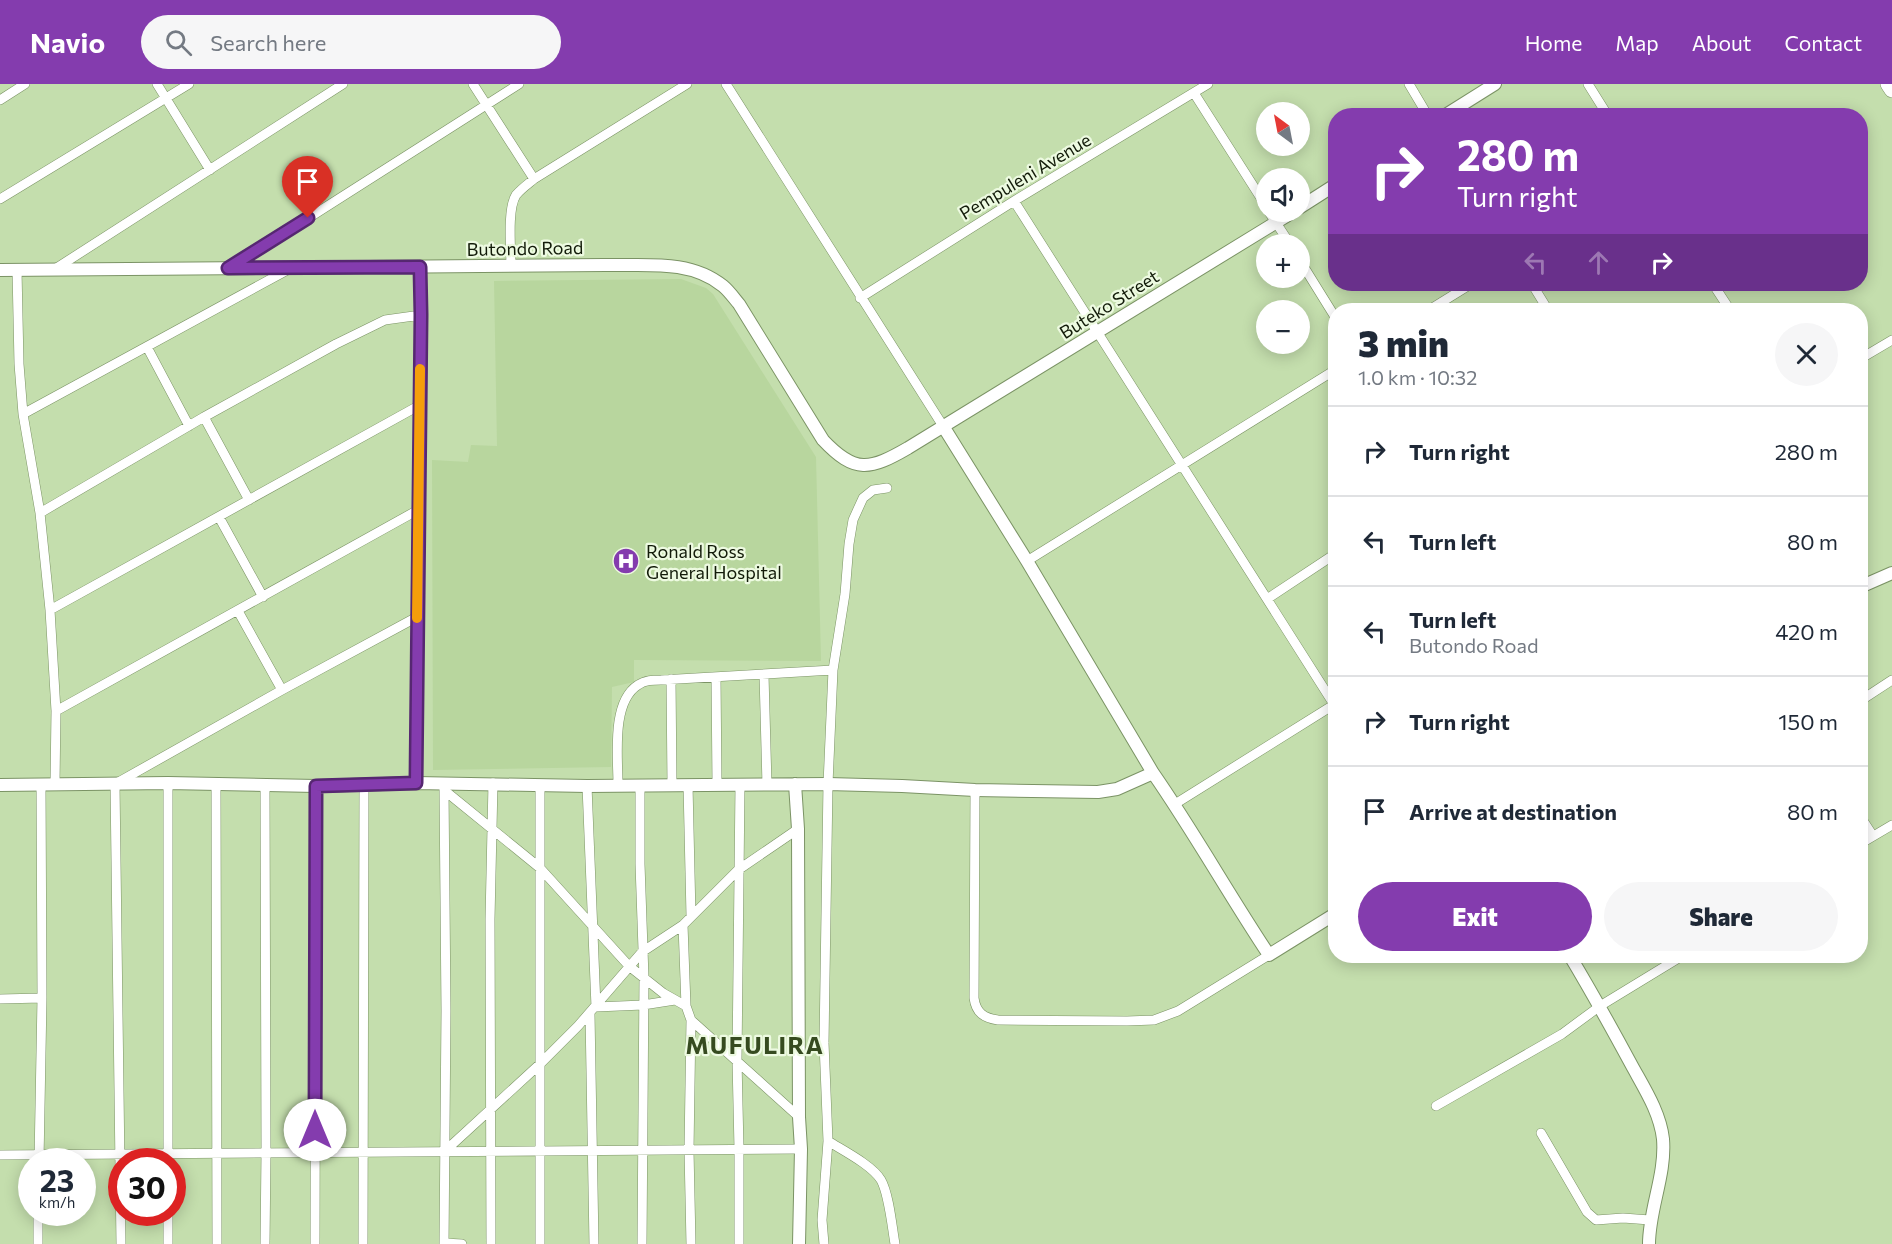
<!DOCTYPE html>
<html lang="en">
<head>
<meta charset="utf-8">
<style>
  body { margin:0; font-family:Commissioner,sans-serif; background:#f6f6f7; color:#1f2937; height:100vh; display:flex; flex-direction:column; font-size:22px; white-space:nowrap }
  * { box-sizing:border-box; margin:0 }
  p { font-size:20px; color:#747a83 }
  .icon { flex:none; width:33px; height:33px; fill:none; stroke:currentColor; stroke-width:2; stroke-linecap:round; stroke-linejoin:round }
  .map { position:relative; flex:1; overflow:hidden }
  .sheet { position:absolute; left:1328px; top:219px; width:540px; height:660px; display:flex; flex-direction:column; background:#fff; border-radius:24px; box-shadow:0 3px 15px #0003 }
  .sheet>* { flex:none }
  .guide { position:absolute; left:1328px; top:24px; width:540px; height:183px; border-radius:24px; box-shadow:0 3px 15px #0003; background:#843cae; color:#fff; overflow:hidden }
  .needle { width:39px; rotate:328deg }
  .controls { position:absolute; left:1256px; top:18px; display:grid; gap:12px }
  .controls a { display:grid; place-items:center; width:54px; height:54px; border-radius:50%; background:#fff; box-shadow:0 3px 15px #0003; font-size:30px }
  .speed { position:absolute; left:18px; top:1064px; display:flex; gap:12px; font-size:30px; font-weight:700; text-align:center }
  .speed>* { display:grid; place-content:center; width:78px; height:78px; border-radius:50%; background:#fff; box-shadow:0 3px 15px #0003; line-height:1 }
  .speed small { font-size:15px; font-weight:400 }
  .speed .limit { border:9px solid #d22; background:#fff; color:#111 }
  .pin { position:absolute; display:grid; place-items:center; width:51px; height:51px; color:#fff; margin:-62px -26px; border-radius:50% 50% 50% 0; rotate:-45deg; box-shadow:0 0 6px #0007 }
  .pin .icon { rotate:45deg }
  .me { position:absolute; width:66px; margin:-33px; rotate:0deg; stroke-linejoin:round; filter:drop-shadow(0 0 4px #0008) }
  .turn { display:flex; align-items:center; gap:21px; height:126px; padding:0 30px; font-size:27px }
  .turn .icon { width:78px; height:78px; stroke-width:2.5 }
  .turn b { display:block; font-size:42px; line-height:51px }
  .lanes { display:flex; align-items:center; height:57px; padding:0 30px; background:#0003; justify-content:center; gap:30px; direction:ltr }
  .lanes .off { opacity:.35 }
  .round { display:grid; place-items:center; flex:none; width:63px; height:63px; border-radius:32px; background:#f6f6f7 }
  .overview { display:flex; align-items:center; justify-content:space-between; height:102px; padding:0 30px }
  h1 { font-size:36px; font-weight:800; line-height:45px }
  .action { display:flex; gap:12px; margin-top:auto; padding:12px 30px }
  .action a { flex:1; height:69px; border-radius:36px; background:#843cae; color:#fff; font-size:24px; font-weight:800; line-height:69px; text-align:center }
  .action a+a { background:#f6f6f7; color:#1f2937 }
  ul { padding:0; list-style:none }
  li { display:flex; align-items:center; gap:18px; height:90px; padding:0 30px; border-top:2px solid #e0e1e3 }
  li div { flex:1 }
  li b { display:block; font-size:22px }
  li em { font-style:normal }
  header { display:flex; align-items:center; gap:36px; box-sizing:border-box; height:84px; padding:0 30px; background:#843cae; color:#fff }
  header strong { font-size:28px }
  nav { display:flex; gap:33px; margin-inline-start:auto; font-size:21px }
  .search { width:420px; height:54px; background:#f6f6f7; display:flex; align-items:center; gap:15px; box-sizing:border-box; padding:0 21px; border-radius:33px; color:#747a83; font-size:22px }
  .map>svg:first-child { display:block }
  .built { fill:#b8d69e }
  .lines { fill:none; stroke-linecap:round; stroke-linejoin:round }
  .minor-casing { stroke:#7b9365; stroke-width:10 }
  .tertiary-casing { stroke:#7b9365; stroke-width:14 }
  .primary-casing { stroke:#7b9365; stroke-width:16 }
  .minor { stroke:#fff; stroke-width:9 }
  .tertiary { stroke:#fff; stroke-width:12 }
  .primary { stroke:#fff; stroke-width:15 }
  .route-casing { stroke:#562771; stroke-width:15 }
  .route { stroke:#843cae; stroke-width:10 }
  .slow { stroke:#f59e0b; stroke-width:10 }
  .labels { text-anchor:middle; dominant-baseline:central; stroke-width:4.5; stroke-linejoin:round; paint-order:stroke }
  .street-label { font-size:18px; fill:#121b09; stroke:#edfae1 }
  .poi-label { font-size:18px; fill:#121b09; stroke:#edfae1; text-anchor:start }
  .district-label { font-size:24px; font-weight:bold; letter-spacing:1.5px; fill:#364b20; stroke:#edfae1 }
</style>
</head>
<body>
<header>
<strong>Navio</strong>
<div class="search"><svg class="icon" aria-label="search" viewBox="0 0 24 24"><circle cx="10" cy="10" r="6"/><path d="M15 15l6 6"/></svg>Search here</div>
<nav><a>Home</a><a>Map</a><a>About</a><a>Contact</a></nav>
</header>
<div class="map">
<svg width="1892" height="1160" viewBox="0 0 1892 1160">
  <rect width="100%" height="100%" fill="#c4dead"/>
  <!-- built -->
  <path class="built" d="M681,195L706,204L713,210L816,373L821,577L634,576V598L612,603L611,683L433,686L432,376L468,378L471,361L497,362L494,197Z"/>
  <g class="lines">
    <defs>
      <path id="minor" d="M157,0L210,86
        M473,0L534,95
        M726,0L943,342
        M1409,0L1428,32
        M1588,0L1608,32
        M1194,9L1266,122
        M0,16L25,0
        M0,115L189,0
        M1014,117L1335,622
        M1269,128L1290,160
        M1299,175L1335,233
        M511,182C511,165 507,125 516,111C521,105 528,100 534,95L687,0
        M230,184L519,0
        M55,185L343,0
        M17,186L19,280L23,330L40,429L50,526L56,627L55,700
        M1532,200L1548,226
        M1713,200L1730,226
        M860,214L1014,117L1208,0
        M1429,226L1471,200
        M147,263L189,342
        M1860,275L1892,256
        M23,330L291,184
        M204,333L249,416
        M887,404L873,406L863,414L853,436L849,460L845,510L833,586L828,700L824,959L828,1057C842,1066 872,1081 881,1096C889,1110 892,1143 895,1160
        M40,429L204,333L336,260L385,236L421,231
        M219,433L263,513
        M1027,477L1335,286
        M1267,515L1335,470
        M50,526L420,321
        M238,527L282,606
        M764,591L767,701
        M716,593L717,700
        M671,595L672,701
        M1860,617L1892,596
        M56,627L418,426
        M168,699V1077
        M416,699L420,183
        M265,700L266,1069L265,1160
        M216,701L217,1160
        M540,701V1160
        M618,701C618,673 611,618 638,601C645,596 653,596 661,596L833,586
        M640,701V780L644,894L642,1160
        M688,701L691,832
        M587,702L596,923
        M444,705L446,927L444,1160
        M444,706L540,784L629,882L663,909L686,922L691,936L799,1033
        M975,706L974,914C976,929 984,934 998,936L1127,937L1154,936L1178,927L1269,871
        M1175,720L1335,620
        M1860,732L1873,752
        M1860,760L1892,741
        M683,841L686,922
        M0,915L42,914
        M596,923L643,921L675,916
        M590,930L594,1160
        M1436,1022L1562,950L1600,922L1682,872
        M1541,1049L1587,1128L1596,1136L1623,1134L1650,1136
        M444,1068L541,979L578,942L642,868L683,841L738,786L798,745
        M0,1071L801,1065
        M39,1077L42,914L41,701
        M168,1128V1160
        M444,1159L462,1160
        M38,1160V1128
        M121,1160L115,700L282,606L417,533
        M315,1160L316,702
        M363,1160L364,702
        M491,1160L490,835L493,699
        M691,1160L689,1066L691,936
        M739,1160V1065L737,976L740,701
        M824,1160L822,1136L828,1057"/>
      <path id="tertiary" d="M1444,32L1495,0
        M1299,124L1335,101
        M0,186L605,181C645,182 690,175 723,202C729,207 734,214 739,220L823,356C855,390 870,386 908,364L1293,128
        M943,342L1027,477L1153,689C1194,748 1229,811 1269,871L1335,830
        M1860,503L1892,489
        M795,700L798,745L799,1033L801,1065L799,1160
        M0,701L168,699L316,702L416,699L587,702L828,700L902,702L975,706L1098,708L1117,705L1153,689
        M1570,872C1591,907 1611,943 1631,980C1644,1004 1660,1028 1663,1055C1666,1091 1649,1125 1649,1160"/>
      <path id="primary" d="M1888,0L1892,6"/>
    </defs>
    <!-- minor casing -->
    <use href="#minor" class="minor-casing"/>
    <!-- tertiary casing -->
    <use href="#tertiary" class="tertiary-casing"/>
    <!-- primary casing -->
    <use href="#primary" class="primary-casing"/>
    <!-- minor -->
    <use href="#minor" class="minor"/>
    <!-- tertiary -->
    <use href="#tertiary" class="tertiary"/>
    <!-- primary -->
    <use href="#primary" class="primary"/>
  </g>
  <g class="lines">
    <defs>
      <path id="route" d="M308,134L228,184L420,183L421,231L416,699L316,702L315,1046"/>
    </defs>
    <!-- route casing -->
    <use href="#route" class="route-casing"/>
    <!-- route -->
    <use href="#route" class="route"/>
    <!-- slow -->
    <path class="slow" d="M417,534L420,285"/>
  </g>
  <!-- icons -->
  <defs>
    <symbol id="hospital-disc" viewBox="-11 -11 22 22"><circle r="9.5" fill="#843cae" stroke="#edfae1"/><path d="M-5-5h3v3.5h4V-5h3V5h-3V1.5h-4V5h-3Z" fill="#fff"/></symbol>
  </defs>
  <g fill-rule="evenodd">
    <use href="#hospital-disc" x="611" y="462" width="30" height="30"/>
  </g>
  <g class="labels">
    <!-- street labels -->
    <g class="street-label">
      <text transform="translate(1025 92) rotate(-31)">Pempuleni Avenue</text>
      <text transform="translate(525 164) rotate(-1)">Butondo Road</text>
      <text transform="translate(1109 220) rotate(-32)">Buteko Street</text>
    </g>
    <!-- poi labels -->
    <g class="poi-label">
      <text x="646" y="467">Ronald Ross<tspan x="646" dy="21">General Hospital</tspan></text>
    </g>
    <!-- district labels -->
    <g class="district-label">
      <text x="755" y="960">MUFULIRA</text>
    </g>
  </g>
</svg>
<div class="controls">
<a><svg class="needle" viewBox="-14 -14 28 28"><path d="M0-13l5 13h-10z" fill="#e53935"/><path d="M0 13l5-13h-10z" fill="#747a83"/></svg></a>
<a><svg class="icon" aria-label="sound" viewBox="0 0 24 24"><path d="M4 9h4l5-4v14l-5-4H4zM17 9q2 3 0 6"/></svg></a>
<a>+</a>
<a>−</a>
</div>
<div class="speed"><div>23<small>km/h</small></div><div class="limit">30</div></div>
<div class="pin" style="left:308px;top:134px;background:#d93025"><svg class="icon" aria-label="arrive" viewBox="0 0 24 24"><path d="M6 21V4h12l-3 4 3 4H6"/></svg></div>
<svg class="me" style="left:315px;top:1046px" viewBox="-20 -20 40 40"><circle r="19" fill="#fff"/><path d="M0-13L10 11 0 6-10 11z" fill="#843cae"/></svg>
<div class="guide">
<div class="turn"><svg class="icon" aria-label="right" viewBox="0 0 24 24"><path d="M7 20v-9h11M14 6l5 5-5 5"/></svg><div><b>280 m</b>Turn right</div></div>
<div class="lanes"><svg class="icon off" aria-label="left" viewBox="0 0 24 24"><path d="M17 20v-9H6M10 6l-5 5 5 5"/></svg><svg class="icon off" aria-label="ahead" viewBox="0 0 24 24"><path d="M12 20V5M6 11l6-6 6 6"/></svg><svg class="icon" aria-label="right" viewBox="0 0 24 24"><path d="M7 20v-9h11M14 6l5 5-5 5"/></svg></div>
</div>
<section class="sheet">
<div class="overview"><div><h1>3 min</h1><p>1.0 km · 10:32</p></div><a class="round"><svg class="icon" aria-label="close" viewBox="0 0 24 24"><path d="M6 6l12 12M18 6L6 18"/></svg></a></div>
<ul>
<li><svg class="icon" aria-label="right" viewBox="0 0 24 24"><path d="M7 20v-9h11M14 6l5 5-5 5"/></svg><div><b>Turn right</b></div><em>280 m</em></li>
<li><svg class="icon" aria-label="left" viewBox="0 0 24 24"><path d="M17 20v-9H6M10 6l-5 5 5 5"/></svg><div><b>Turn left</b></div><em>80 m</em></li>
<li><svg class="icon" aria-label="left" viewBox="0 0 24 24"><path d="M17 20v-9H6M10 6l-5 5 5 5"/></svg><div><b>Turn left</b><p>Butondo Road</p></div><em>420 m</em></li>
<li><svg class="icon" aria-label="right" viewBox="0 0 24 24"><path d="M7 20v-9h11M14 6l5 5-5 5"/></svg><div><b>Turn right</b></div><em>150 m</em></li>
<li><svg class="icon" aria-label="arrive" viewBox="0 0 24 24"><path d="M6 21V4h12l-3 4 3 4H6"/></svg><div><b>Arrive at destination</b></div><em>80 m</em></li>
</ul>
<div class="action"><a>Exit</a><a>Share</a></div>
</section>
</div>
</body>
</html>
